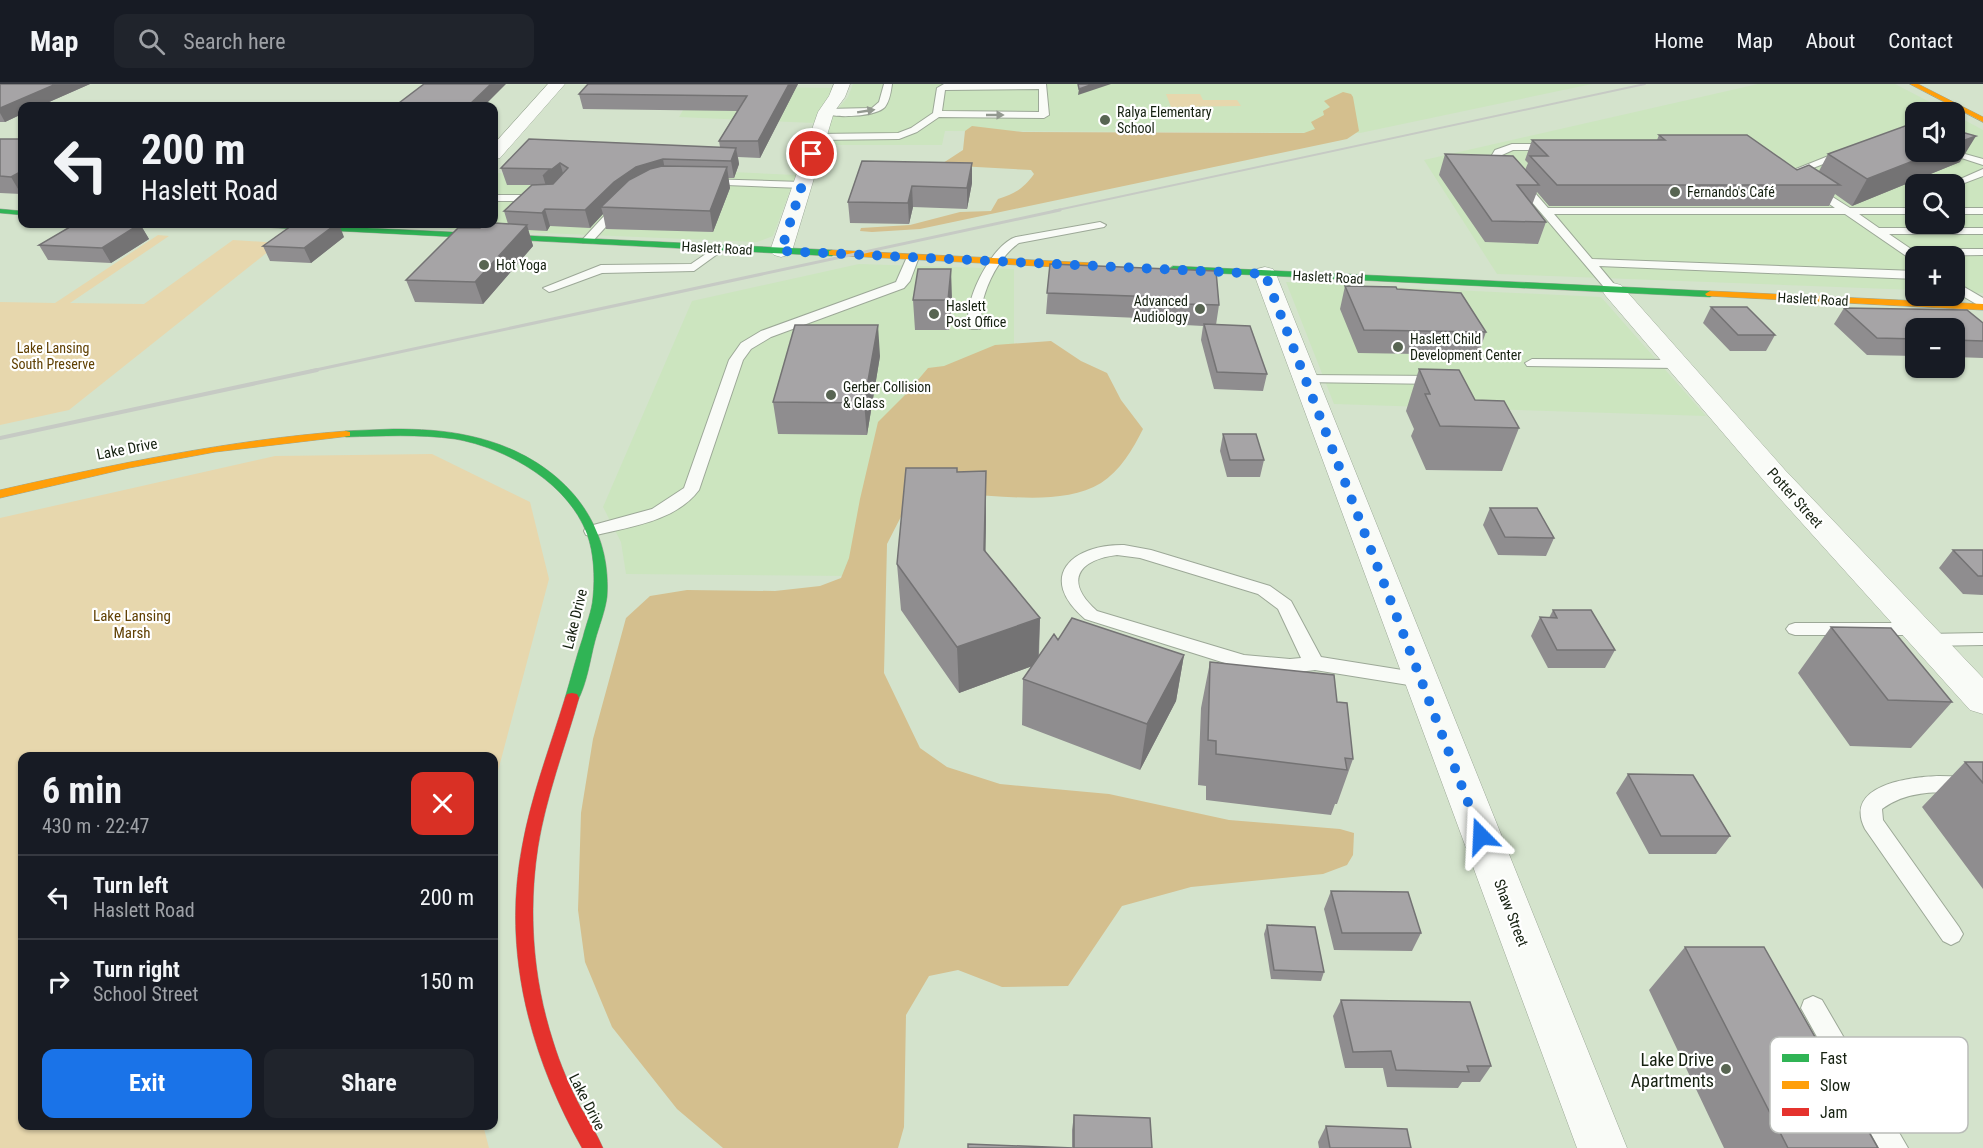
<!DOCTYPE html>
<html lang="en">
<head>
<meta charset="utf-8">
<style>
  body { margin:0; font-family:"Roboto Condensed",sans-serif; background:#20242c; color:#f1f3f6; height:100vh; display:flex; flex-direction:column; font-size:22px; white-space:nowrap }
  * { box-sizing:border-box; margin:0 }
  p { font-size:20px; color:#9ea1a6 }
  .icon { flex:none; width:33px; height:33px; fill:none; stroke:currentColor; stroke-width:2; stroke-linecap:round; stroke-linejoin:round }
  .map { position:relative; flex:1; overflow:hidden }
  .drawer { position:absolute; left:18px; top:668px; width:480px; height:378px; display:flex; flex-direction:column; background:#171b24; border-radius:12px; box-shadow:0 2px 4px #0004 }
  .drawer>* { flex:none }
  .hud { position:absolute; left:18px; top:18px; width:480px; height:126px; border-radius:12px; box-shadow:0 2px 4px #0004; background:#171b24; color:#f1f3f6; overflow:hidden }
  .fabs { position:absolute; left:1905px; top:18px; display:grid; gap:12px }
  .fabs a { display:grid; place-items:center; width:60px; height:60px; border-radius:12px; background:#171b24; box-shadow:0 2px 4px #0004; font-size:30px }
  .pin { position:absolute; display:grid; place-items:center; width:51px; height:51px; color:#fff; margin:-26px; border:3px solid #fff; border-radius:50%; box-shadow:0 2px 6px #0007 }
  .me { position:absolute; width:66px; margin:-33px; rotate:339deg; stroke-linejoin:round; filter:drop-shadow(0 0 4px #0008) }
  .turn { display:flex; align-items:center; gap:21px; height:126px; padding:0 24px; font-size:27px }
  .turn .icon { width:78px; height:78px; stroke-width:2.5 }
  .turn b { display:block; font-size:42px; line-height:51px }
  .round { display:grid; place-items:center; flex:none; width:63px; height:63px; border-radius:12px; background:#20242c }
  .summary { display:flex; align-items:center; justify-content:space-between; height:102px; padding:0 24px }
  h1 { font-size:36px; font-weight:700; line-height:45px }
  .primary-button { display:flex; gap:12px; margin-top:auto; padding:12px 24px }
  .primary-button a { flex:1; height:69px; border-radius:12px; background:#1a73e8; color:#fff; font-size:24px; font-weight:700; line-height:69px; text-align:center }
  .primary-button a+a { background:#20242c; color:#f1f3f6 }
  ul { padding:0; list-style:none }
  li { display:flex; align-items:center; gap:18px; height:84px; padding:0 24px; border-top:2px solid #363941 }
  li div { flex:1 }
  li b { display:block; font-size:22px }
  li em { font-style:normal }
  header { display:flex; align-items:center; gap:36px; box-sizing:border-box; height:84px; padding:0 30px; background:#171b24; border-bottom:2px solid #363941 }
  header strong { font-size:28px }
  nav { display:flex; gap:33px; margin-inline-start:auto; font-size:21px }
  .search { width:420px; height:54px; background:#20242c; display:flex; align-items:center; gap:15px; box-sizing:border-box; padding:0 21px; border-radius:12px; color:#9ea1a6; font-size:22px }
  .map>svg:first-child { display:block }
  .built { fill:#cce5bf; fill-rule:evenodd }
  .green { fill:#e7d7ad }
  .forest { fill:#d4bf8e }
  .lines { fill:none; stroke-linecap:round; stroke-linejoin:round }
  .lane-casing { stroke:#9ca897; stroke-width:2 }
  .street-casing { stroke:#9ca897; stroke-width:1 }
  .fast-casing { stroke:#9ca897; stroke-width:1 }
  .slow-casing { stroke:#9ca897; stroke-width:1 }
  .jam-casing { stroke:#9ca897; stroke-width:1 }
  .lane { fill:#f9fbf7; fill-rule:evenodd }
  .street { fill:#f9fbf7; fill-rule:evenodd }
  .fast { fill:#30b455; fill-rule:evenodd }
  .slow { fill:#ff9f0a; fill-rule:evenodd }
  .jam { fill:#e5322d; fill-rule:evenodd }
  .rail-far2 { stroke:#c6cac4; stroke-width:2 }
  .rail-far1 { stroke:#c6cac4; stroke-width:3 }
  .rail { stroke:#c6cac4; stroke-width:4 }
  .wall { fill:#8f8d8f }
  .shaded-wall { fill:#747374 }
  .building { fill:#a6a4a6; stroke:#747374; stroke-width:1.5 }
  .oneway { fill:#939990 }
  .route { stroke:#1a73e8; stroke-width:10; stroke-dasharray:0 18 }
  .poi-dot { fill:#586552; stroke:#fff; stroke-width:2 }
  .labels { text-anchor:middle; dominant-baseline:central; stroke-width:4.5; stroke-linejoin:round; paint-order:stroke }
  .far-poi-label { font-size:14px; fill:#162111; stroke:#fff; text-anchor:start }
  .far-street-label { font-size:14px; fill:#162111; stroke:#fff }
  .far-park-label { font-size:14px; fill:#604003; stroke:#fff }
  .street-label { font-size:15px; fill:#162111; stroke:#fff }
  .park-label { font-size:15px; fill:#604003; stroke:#fff }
  .near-poi-label { font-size:18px; fill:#162111; stroke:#fff; text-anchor:end }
  .key { fill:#fff; stroke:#b9bcb8; stroke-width:1.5 }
  .key-label { font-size:16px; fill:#162111 }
</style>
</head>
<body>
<header>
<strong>Map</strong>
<div class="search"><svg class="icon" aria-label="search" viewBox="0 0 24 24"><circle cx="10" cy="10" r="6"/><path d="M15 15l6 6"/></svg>Search here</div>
<nav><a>Home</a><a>Map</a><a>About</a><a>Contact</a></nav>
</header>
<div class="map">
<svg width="1983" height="1064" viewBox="0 0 1983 1064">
  <rect width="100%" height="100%" fill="#d4e3cc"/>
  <!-- built -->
  <path class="built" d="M853,0H1592L1360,49L945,47L942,61H822L835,28L848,13Z
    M1758,0H1895L1949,28H1916V68H1954L1955,31L1983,46V209L1955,208L1954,172H1916L1915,206L1497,190L1424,76ZM1916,100H1954V140H1916Z
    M697,2L835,4L814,39L679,33Z
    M691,86L796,91L773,152L757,158L449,145L441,140H494V89L611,93Z
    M859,180L1014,185V401L869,400L853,492L626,490L621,458L603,423L692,217Z
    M1286,198L1601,213L1706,332L1334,320Z"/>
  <!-- green -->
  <path class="green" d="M1166,10H1200L1203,16H1237L1241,22L1171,23Z
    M158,151L169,152L70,219L144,220L233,156L279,159L69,326L0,341V218L55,219Z
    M432,370L530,418L549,495L494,702V672H22V1041H483L489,1064H0V434L275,372Z"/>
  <!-- forest -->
  <path class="forest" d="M1343,8L1351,10L1353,13L1359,47L1347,55L920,145L872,148L860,147L861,144L910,141L960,128L991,127L998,115C1015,110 1024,104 1034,90L1031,86L940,81L963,66L965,47L972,42L1023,48L1304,49L1315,45L1311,38L1324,31L1323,27L1330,23L1324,17Z
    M1051,257L1081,277L1107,289L1121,316L1143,345C1133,365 1120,387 1101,399C1060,424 996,409 950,411C936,412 922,415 909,417L887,460L884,589L920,664L947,683L1000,700L1109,710L1229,736L1340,745L1354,749L1353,771L1347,781L1323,790L1191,803L1122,822L1068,902L1002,903L958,886L929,892L906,931L904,1043L898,1064H723L677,1025L612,943L585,878L578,826L581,729L593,655L626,534L650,512L687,506L775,507L820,502L841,494L849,474L860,415L878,338L906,310L928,284L944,282L995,261Z"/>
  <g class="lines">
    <defs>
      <path id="lane" d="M884,0H892C891,7 890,16 885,23C876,33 832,35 821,28L826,25L872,24L879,18Z
        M944,0H1046L1049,31L1044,34L939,33L917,48L899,55L818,56L813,53L818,50L898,49L911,44L933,29L937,4ZM1039,5V28L942,27L945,6Z
        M1512,60H1553L1558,63L1553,66H1513L1502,71L1548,124H1835L1808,105L1807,103L1812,100L1850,124H1916V130H1859L1879,144H1983V150H1889L1911,165H1983V171L1916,172V177L1912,176L1845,130H1554L1592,175L1916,187V195L1599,182L1619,206L1613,210L1609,209L1492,71L1495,66Z
        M1846,65L1851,68L1849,70L1795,91L1786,89Z
        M1954,67L1983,75V81L1943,68Z
        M1983,85V92L1954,103V100H1949Z
        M705,95L802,98L807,101L802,104L701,100V96Z
        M494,111H543L548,114L543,117H494Z
        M621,117L626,120L625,122L591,159H583V155L617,118Z
        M1954,124H1983V130H1954Z
        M1100,138L1106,141L1104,143L1019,159C1001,171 986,199 982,221C980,229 983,237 980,245H970C960,221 992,160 1016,153Z
        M719,161L723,162V166L694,187L602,189L553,207L549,208L543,204L601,181L691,180Z
        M913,170L919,173L910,197L904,204L771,253L751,265L743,276L699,406C675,438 628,443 592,452L586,451L584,447L586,443L652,425L684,404L729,276L741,259L761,247L896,198L907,173Z
        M1954,197L1983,214V224L1954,207Z
        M1532,275L1676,276L1683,280L1676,284L1527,282L1525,279Z
        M1305,291L1439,292L1446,296L1439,300L1300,298L1298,295Z
        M1124,461L1151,466L1270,502L1291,517L1321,573L1421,589L1428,591L1431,596L1428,601L1421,603L1315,586L1290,589L1244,585L1085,535C1036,493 1072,460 1124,461ZM1117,471L1140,474L1258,510L1278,525L1301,574L1290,575L1244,571L1097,527C1064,498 1077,476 1117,471Z
        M1795,539H1915L1921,541L1924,545L1921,549L1915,551H1795L1789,549L1786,545L1789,541Z
        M1983,549V561L1926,562L1919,561L1917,556L1919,551L1926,550Z
        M1939,692L1983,693V709C1948,709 1911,703 1882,725L1883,736L1959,843L1963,850L1959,857L1951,861L1943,857L1865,745C1843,701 1909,693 1939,692Z
        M1813,912L1822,916L1908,1064H1879L1801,924L1804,916Z"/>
      <path id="street" d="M548,0H565L500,74L494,75V60Z
        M834,0H850L845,13L834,28L792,167L788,171L781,173L774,171L770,167L818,28L829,12Z
        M1265,183L1273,185L1276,190L1627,1064H1577L1254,190L1257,185Z
        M1613,199L1621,201L1785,386L1983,594V630L1970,626L1765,398L1605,211L1602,206L1605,201Z"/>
      <path id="fast" d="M0,125L22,127V131L0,129Z
        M237,140H282L832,166L836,169L832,172L241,142Z
        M1173,182L1710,207L1715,210L1710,213L1170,187L1169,185Z
        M393,345C418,345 444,346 470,352C549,369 613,427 607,513C605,528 599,542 595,557C590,576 587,600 577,618H567L565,614C571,594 576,573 583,553C586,540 592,527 593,513C595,493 594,469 587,450C568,399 507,364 455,355C419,350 382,352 346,353L340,350L346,347Z"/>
      <path id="slow" d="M1910,0H1918L1983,33V38Z
        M832,166L1094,179L1098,182L1094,185L829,171V167Z
        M1710,207L1983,220V226L1707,212L1705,210Z
        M346,347L350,348V352L215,368L129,384L0,414V406C115,380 229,356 346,347Z"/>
      <path id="jam" d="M572,609L577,610L579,614C565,663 546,713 538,763C528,828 533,895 553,957C560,980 570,1003 581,1024C589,1037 597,1050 603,1064H582C530,972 502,868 522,763C531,712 550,663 565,614L567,610Z"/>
    </defs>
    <!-- lane casing -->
    <use href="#lane" class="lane-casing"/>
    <!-- street casing -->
    <use href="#street" class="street-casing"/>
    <!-- fast casing -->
    <use href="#fast" class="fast-casing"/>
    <!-- slow casing -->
    <use href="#slow" class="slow-casing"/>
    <!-- jam casing -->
    <use href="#jam" class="jam-casing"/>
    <!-- lane -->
    <use href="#lane" class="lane"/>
    <!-- street -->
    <use href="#street" class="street"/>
    <!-- fast -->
    <use href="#fast" class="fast"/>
    <!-- slow -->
    <use href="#slow" class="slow"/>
    <!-- jam -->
    <use href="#jam" class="jam"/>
    <!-- rail-far2 -->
    <path class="rail-far2" d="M1053,127L1645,0"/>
    <!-- rail-far1 -->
    <path class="rail-far1" d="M311,287L1060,126"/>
    <!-- rail -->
    <path class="rail" d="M0,354L317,286"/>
  </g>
  <!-- wall -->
  <path class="wall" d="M0,0H90L40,22H22V30L5,38H0Z
    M798,0L760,74L738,73L739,80L734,94H728L730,104L713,148L606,145L603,130L590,144L550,142L547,147L528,146L533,162L483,220L415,218L406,196L480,144L508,140L504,127L533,101H507L501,84L720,63L719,57L737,27L583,25L579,10Z
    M1659,51L1797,86L1819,87L1828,70L1960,78L1852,122L1835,110L1829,122H1549L1537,108L1532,121L1546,138L1538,160L1485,158L1439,91L1445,70L1525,86L1528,79L1525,76L1532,56H1657Z
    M0,55H22V110H21L0,109Z
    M862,77L972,99L967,125L913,123L909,140L850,139L848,118Z
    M140,140L149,155L111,179L48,176L39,161Z
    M344,153L311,179L270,177L263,162Z
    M1050,180L1219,221L1216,241L1267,290L1263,307L1214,305L1201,256L1203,242L1185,241V236L1046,230Z
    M1345,202L1397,205L1486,248L1478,271L1358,269L1340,225Z
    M952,215L949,246H915L913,216Z
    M1711,223L1775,251L1766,267H1730L1703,239Z
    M1844,224L1983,239V274L1954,273V244H1916V272L1867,271L1834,240Z
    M880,272L867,351L778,350L773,318Z
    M1419,285L1475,316L1519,344L1502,387L1426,386L1411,352L1414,345L1406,327Z
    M1223,350L1264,376L1260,393H1227L1220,367Z
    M957,388L986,432L985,467L1040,534L1039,572L1058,556L1184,571L1176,617L1140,686L1022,641L1023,595L1032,582L959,609L901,526L897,480Z
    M1490,424L1554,454L1546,472L1498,471L1483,441Z
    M1953,466H1983V511L1963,510L1939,484Z
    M1553,526L1615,566L1605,584H1548L1531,552L1540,533L1549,534Z
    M1831,543L1952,618L1911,664L1850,662L1798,589Z
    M1210,578L1337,618L1353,675L1337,720H1335L1331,731L1206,716V702L1198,701L1201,624Z
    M1965,678H1983V805L1922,723Z
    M1628,690L1730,752L1716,770H1649L1616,709Z
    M1331,807L1421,849L1412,867L1334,866L1324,825Z
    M1267,841L1324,888L1321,897L1271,895L1264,850Z
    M1685,863L1878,1064H1724L1649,906Z
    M1341,916L1491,982L1480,998H1462L1458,1004L1387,1003L1383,984H1345L1333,932Z
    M1074,1031L1152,1064L1072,1063V1046Z
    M1326,1042L1411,1064H1319L1318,1058Z"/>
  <!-- shaded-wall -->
  <path class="shaded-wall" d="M56,0H90L40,22H22V30L5,38L0,29V24Z
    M491,0H506L484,22H470L469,21Z
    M789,0H798L760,74L758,57Z
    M1093,0H1111L1078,11L1079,5Z
    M1976,52L1960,78L1852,122L1867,95L1936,68H1954V60Z
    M736,64L739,80L734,94L731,77Z
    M663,75L666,92L601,123L603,130L590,144L585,126L614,98L636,83Z
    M560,79L565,96L548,109L543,92Z
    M972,79V99L967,125V104Z
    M727,83L730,104L713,148L710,127Z
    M22,87V110H21L11,93Z
    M912,102L913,123L909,140L908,119Z
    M545,125L550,142L547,147L542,129Z
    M140,140L149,155L111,179L102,164Z
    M336,140H339L344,153L311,179L304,164Z
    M527,141L533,162L483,220L475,198Z
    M951,185L952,215L949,246L948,216Z
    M878,241L880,272L867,351L864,319Z
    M986,387V432L985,511L984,466Z
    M1040,534L1038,580L959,609L957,563Z
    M1184,571L1176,617L1140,686L1147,640Z"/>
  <!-- building -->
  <path class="building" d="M0,0H56L0,24Z
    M424,0H491L469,21H478L476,22H395Z
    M588,0H789L758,57H719L747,12L579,10Z
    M1078,0H1093L1079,5Z
    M1916,38V68H1936L1867,95L1828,70Z
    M1954,46L1976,52L1954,60Z
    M1659,51H1747L1797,86L1809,81L1840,101H1557L1530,72H1548L1532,56H1665Z
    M0,55H22V87L11,93L0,92Z
    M529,55L736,64L731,77L663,75L636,83L614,98L585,126L545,125L542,129L504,127L532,101L553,100L568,84L560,79L543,92L550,85L501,84Z
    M1445,70L1513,72L1539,101H1517L1546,138L1492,137Z
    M862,77L972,79L967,104L912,102L908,119L848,118Z
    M662,82L727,83L710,127L601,123L629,96L650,85Z
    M494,139L527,141L475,198L406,196L458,144H480L486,140Z
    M75,140H140L102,164L39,161Z
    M294,140H336L304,164L263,162Z
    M1050,180L1216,187L1219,221L1188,220V214L1047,209Z
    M918,185H951L948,216H913Z
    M1345,202L1396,203L1397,205L1461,209L1486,248L1364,246Z
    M1711,223H1747L1775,251H1738Z
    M1844,224L1967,226L1983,239V257L1954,256V244H1916V255L1877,254Z
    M1204,240L1250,242L1267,290L1217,288Z
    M795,241H878L864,319L773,318Z
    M1419,285L1459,286L1475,316L1504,317L1519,344L1440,342L1425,310H1430Z
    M1223,350H1256L1264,376H1230Z
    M906,384H957V388L986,387L984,466L1040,534L957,563L897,480Z
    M1490,424H1537L1554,454L1505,453Z
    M1953,466H1983V492H1978Z
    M1553,526H1591L1615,566H1557L1540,533L1557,534Z
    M1072,534L1184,571L1147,640L1023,595L1054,550L1058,556Z
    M1831,543L1891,544L1952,618L1888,616Z
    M1210,578L1334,591L1337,618L1347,619L1353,675L1345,674L1347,686L1216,670V657L1208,656Z
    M1965,678H1983V699Z
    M1628,690L1693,691L1730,752H1661Z
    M1331,807L1408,808L1421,849H1342Z
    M1267,841L1315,843L1324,888L1274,886Z
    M1685,863H1764L1878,1064H1788Z
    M1341,916L1470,918L1491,982H1467L1469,988L1396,986L1391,967L1353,968Z
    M1074,1031L1150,1034L1152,1064H968V1060L1074,1064Z
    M1326,1042L1407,1045L1411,1064H1330Z"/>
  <!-- one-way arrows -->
  <defs><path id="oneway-solid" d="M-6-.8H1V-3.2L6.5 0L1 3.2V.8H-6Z" transform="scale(1.5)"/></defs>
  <g class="oneway">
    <use href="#oneway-solid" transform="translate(866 27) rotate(-9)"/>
    <use href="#oneway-solid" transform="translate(995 31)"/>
  </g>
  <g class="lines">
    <!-- route -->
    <path class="route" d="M812,70L781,167L1265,190L1481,752"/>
  </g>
  <!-- markers -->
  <g class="poi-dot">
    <circle cx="1105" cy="36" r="6"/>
    <circle cx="1675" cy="108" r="6"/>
    <circle cx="484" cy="181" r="6"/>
    <circle cx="1200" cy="225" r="6"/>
    <circle cx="934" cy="230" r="6"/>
    <circle cx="1398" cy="263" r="6"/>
    <circle cx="831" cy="311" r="6"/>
    <circle cx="1726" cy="985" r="6"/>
  </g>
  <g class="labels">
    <!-- far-poi labels -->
    <g class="far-poi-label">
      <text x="1117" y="28">Ralya Elementary<tspan x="1117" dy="16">School</tspan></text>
      <text x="1687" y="108">Fernando's Café</text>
      <text x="496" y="181">Hot Yoga</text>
      <text x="1188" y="217" text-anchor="end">Advanced<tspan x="1188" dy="16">Audiology</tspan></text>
      <text x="946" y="222">Haslett<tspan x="946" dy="16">Post Office</tspan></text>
      <text x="1410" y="255">Haslett Child<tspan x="1410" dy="16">Development Center</tspan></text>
      <text x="843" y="303">Gerber Collision<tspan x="843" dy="16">&amp; Glass</tspan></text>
    </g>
    <!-- far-street labels -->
    <g class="far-street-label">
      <text transform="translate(717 164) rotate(3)">Haslett Road</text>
      <text transform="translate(1328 193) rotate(3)">Haslett Road</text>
      <text transform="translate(1813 215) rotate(3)">Haslett Road</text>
    </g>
    <!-- far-park labels -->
    <g class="far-park-label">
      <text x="53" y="264">Lake Lansing<tspan x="53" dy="16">South Preserve</tspan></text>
    </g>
    <!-- street labels -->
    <g class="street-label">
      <text transform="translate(127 365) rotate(-11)">Lake Drive</text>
      <text transform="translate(1795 414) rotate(48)">Potter Street</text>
      <text transform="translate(575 535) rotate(-76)">Lake Drive</text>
      <text transform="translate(1511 829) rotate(69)">Shaw Street</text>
      <text transform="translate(587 1018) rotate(63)">Lake Drive</text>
    </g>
    <!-- park labels -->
    <g class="park-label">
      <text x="132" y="532">Lake Lansing<tspan x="132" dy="17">Marsh</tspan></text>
    </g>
    <!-- near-poi labels -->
    <g class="near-poi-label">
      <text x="1714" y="975">Lake Drive<tspan x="1714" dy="21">Apartments</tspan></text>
    </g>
  </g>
  <!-- legend -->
  <rect x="1770" y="953" width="198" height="96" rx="9" class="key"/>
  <rect x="1782" y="970" width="27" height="8" fill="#30b455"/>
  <rect x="1782" y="997" width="27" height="8" fill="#ff9f0a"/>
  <rect x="1782" y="1024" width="27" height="8" fill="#e5322d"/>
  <g class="key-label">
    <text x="1820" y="980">Fast</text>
    <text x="1820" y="1007">Slow</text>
    <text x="1820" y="1034">Jam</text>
  </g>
</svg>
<div class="fabs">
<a><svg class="icon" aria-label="sound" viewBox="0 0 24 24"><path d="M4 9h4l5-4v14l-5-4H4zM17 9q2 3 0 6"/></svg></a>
<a><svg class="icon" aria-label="search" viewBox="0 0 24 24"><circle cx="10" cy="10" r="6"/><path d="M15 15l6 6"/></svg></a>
<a>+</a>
<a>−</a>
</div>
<div class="pin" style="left:812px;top:70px;background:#d93025"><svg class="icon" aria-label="arrive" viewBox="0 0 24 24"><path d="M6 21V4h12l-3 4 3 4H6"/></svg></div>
<svg class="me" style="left:1481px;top:752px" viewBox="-20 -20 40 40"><path d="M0-17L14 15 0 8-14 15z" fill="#1a73e8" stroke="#fff" stroke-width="4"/></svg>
<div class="hud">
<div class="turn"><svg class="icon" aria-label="left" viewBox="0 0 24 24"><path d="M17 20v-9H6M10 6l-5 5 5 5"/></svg><div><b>200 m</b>Haslett Road</div></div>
</div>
<section class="drawer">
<div class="summary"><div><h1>6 min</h1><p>430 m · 22:47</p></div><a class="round" style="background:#d93025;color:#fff"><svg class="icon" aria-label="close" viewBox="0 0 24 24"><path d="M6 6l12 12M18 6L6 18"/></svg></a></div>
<ul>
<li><svg class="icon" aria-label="left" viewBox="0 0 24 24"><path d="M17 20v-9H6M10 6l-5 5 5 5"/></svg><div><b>Turn left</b><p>Haslett Road</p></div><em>200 m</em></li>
<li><svg class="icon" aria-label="right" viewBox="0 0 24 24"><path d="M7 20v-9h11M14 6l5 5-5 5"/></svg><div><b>Turn right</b><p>School Street</p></div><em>150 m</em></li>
</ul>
<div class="primary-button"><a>Exit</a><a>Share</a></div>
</section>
</div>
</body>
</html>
